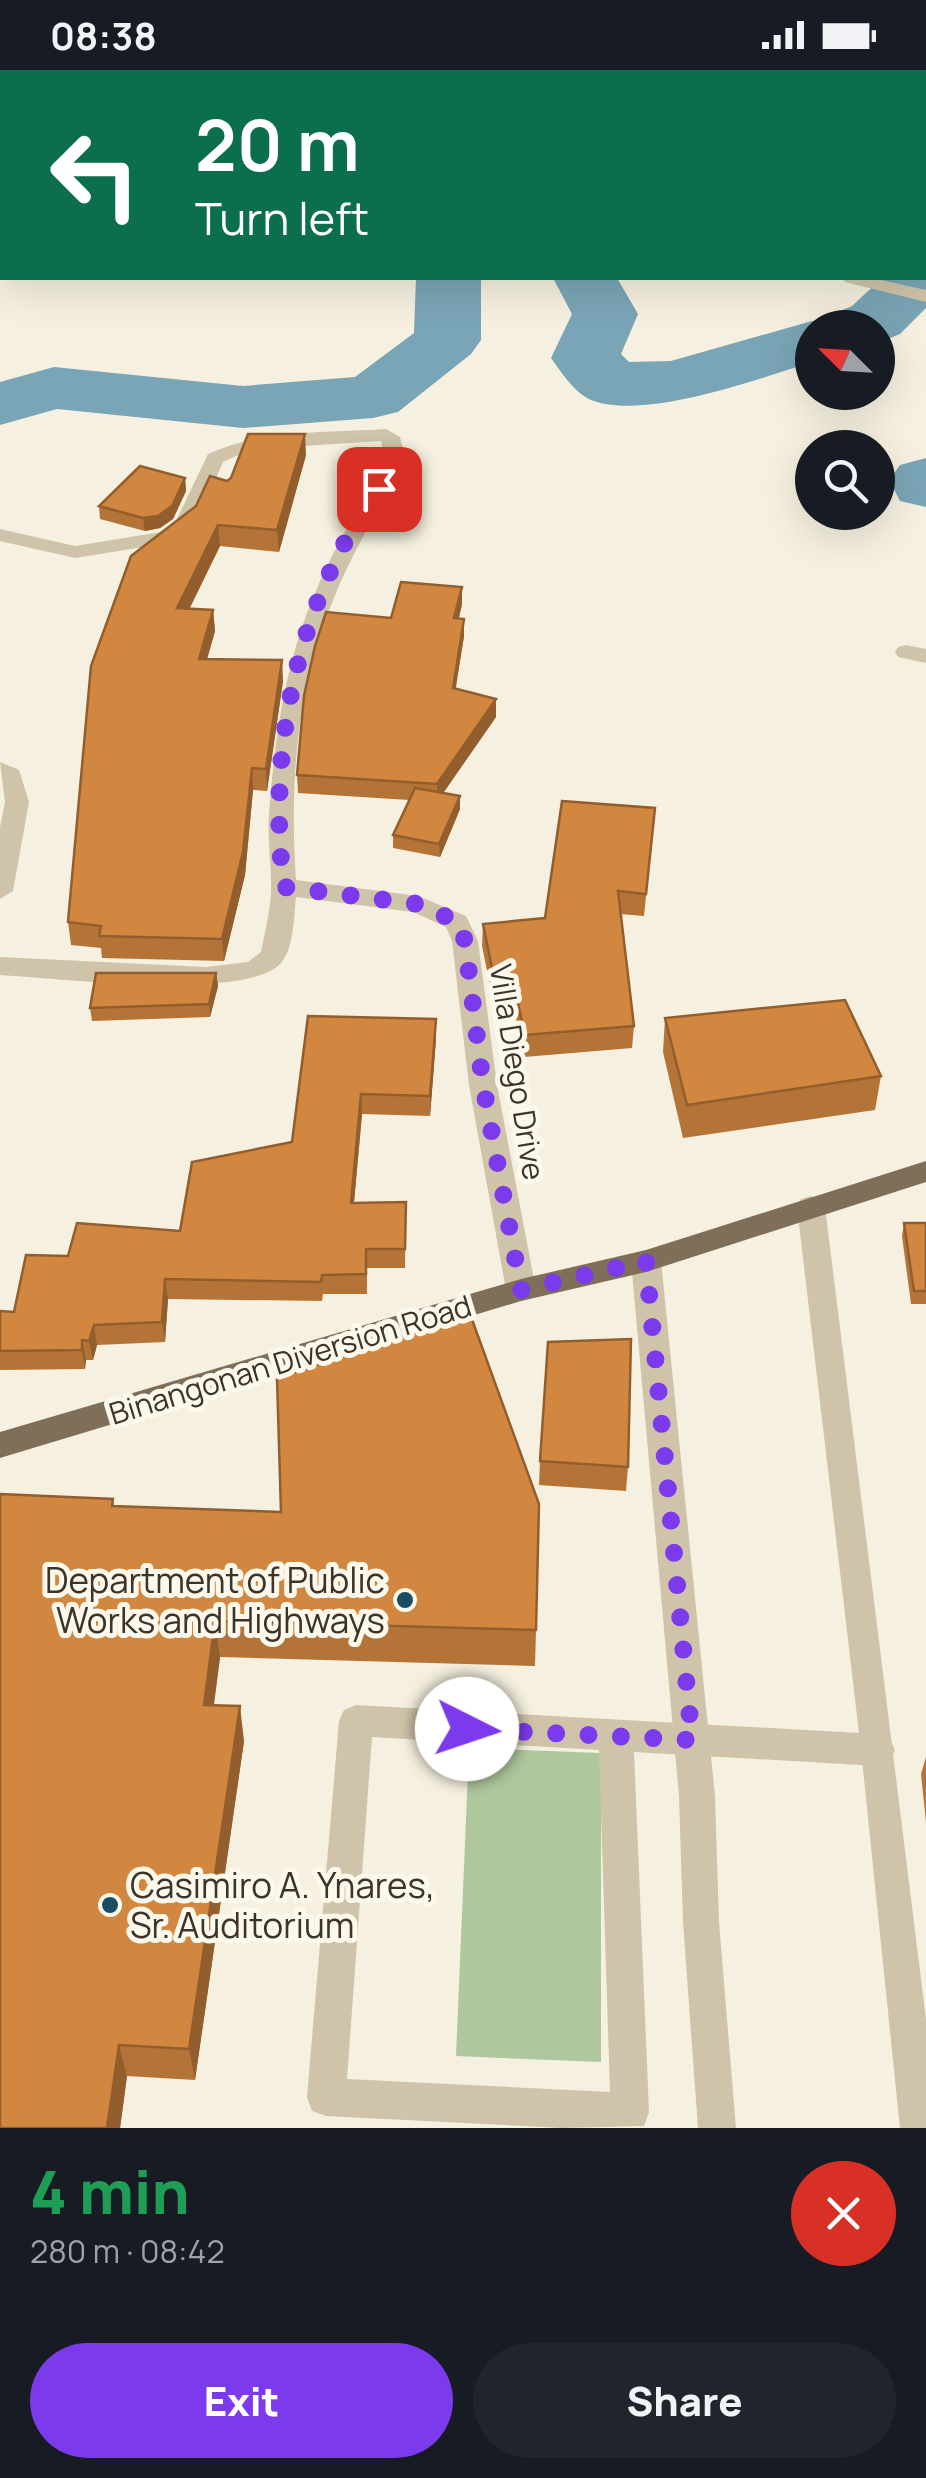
<!DOCTYPE html>
<html lang="en">
<head>
<meta charset="utf-8">
<style>
  body { margin:0; font-family:Manrope,sans-serif; background:#20242c; color:#f1f3f6; height:100vh; display:flex; flex-direction:column; font-size:38px; white-space:nowrap }
  * { box-sizing:border-box; margin:0 }
  p { font-size:32px; color:#9ea1a6 }
  .icon { flex:none; width:55px; height:55px; fill:none; stroke:currentColor; stroke-width:2; stroke-linecap:round; stroke-linejoin:round }
  .map { position:relative; height:2058px; overflow:hidden }
  .details { display:flex; flex-direction:column; background:#171b24; flex:1 }
  .details>* { flex:none }
  .banner { position:absolute; left:0px; top:0px; width:928px; height:210px; box-shadow:0 10px 40px #0002; background:#0b6e4f; color:#fff; overflow:hidden }
  .needle { width:65px; rotate:294deg }
  .controls { position:absolute; left:795px; top:240px; display:grid; gap:20px }
  .controls a { display:grid; place-items:center; width:100px; height:100px; border-radius:50%; background:#171b24; box-shadow:0 10px 40px #0002; font-size:50px }
  .pin { position:absolute; display:grid; place-items:center; width:85px; height:85px; color:#fff; margin:-42px; border-radius:20px; box-shadow:0 5px 15px #0006 }
  .me { position:absolute; width:110px; margin:-55px; rotate:94deg; stroke-linejoin:round; filter:drop-shadow(0 0 8px #0008) }
  .turn { display:flex; align-items:center; gap:35px; height:210px; padding:0 30px; font-size:45px }
  .turn .icon { width:130px; height:130px; stroke-width:2.5 }
  .turn b { display:block; font-size:70px; line-height:85px }
  .round { display:grid; place-items:center; flex:none; width:105px; height:105px; border-radius:52px; background:#20242c }
  .headline { display:flex; align-items:center; justify-content:space-between; height:170px; padding:0 30px }
  h1 { font-size:60px; font-weight:800; line-height:75px; color:#1e9e55 }
  .primary-button { display:flex; gap:20px; margin-top:auto; padding:20px 30px }
  .primary-button a { flex:1; height:115px; border-radius:60px; background:#7c3aed; color:#fff; font-size:40px; font-weight:800; line-height:115px; text-align:center }
  .primary-button a+a { background:#20242c; color:#f1f3f6 }
  .status { display:flex; justify-content:space-between; align-items:center; height:70px; padding:0 50px; background:#171b24; direction:ltr }
  .status svg { height:28px; fill:currentColor }
  .map>svg:first-child { display:block }
  .green { fill:#aec79d }
  .lines { fill:none; stroke-linecap:round; stroke-linejoin:round }
  .river { fill:#7aa5b6; fill-rule:evenodd }
  .service { fill:#cfc4a9; fill-rule:evenodd }
  .minor { fill:#cfc4a9; fill-rule:evenodd }
  .tertiary { fill:#cfc4a9; fill-rule:evenodd }
  .primary { fill:#7f6f59; fill-rule:evenodd }
  .wall { fill:#b57437 }
  .shaded-wall { fill:#935e2d }
  .building { fill:#d28740; stroke:#935e2d; stroke-width:2.5 }
  .route { stroke:#7c3aed; stroke-width:18; stroke-dasharray:0 32.4 }
  .poi-dot { fill:#1a4c63; stroke:#fcf9ec; stroke-width:4 }
  .labels { text-anchor:middle; dominant-baseline:central; stroke-width:10; stroke-linejoin:round; paint-order:stroke }
  .street-label { font-size:30px; fill:#3c3429; stroke:#fcf9ec }
  .near-poi-label { font-size:35px; fill:#3c3429; stroke:#fcf9ec; text-anchor:end }
</style>
</head>
<body>
<div class="status"><b>08:38</b><svg viewBox="0 0 49 12"><path d="M0 12V9h3v3zM5 12V6h3v6zM10 12V3h3v9zM15 12V0h3v12zM26 1h20v11H26zM47 4h2v5h-2z"/></svg></div>
<div class="map">
<svg width="926" height="2058" viewBox="0 0 926 2058">
  <rect width="100%" height="100%" fill="#f5f0df"/>
  <!-- green -->
  <path class="green" d="M469,1678L601,1683V1992L456,1986Z"/>
  <g class="lines">
    <!-- river -->
    <path class="river" d="M926,190V238L900,264L878,273V258H812V292C761,308 637,354 587,328C573,320 560,301 551,288L572,244L553,208H617L638,244L621,284L629,292L671,291L812,251L826,254L833,244L852,236L882,208H925Z
      M416,208H481V270L471,284L398,342L373,348L243,358L57,339L0,355V312L54,297L243,316L355,307L414,263Z
      M926,388V437L900,431L889,410L900,395Z"/>
    <!-- service -->
    <path class="service" d="M906,575L926,579V593L898,587L895,582L898,577Z
      M356,1635L878,1664L890,1669L895,1680L890,1691L878,1696L634,1682L649,2042L644,2056L562,2058L326,2046L312,2041L307,2027L339,1651L344,1640ZM372,1667L599,1680L610,2022L347,2009Z"/>
    <!-- minor -->
    <path class="minor" d="M842,208H872L926,220V232L845,212Z
      M386,359L400,367L407,396C314,530 285,647 296,810L418,826L466,846L478,871L497,1015L536,1220L531,1228L521,1231L511,1228L506,1220L469,1015L452,871L446,857L413,842L296,827C294,845 294,880 280,894C244,931 56,908 0,905V887L206,897L248,892L261,882C265,862 270,842 271,822C272,796 267,771 269,745C279,603 304,514 387,396L381,371L272,378L245,382L223,392L196,454L175,472L75,488L0,471V459L75,476L161,462L176,451L208,384C263,359 326,363 386,359Z
      M0,692L19,700L29,732L13,821L0,829V757L5,732Z"/>
    <!-- tertiary -->
    <path class="tertiary" d="M811,1126L821,1129L825,1137L926,1949V2058H900L861,1680L797,1137L801,1129Z
      M646,1180L656,1183L661,1191L715,1726L719,1852L736,2058H698L683,1852L679,1726L631,1191L636,1183Z"/>
    <!-- primary -->
    <path class="primary" d="M926,1091V1112L646,1202L521,1231L0,1388V1362L521,1209L646,1180Z"/>
  </g>
  <!-- wall -->
  <path class="wall" d="M306,385L279,482L220,476L190,538L213,540L215,561L207,589L283,611L267,721L253,720L245,805L224,891L102,888L101,878L71,875L68,852L227,411Z
    M185,408L186,421L173,449L160,458L145,461L100,449L99,436Z
    M462,534L459,548L464,566L455,619L496,647L443,723L460,726V739L440,787L393,778V765L409,730L298,723L297,705L391,548Z
    M655,738L644,846L620,844L634,956L632,978L524,987L512,928L493,930L482,876L483,854L545,848Z
    M216,903L218,916L210,947L92,951L90,938Z
    M665,948L881,1006L875,1040L683,1068L663,982Z
    M436,969L430,1046L362,1044L354,1133L406,1132L405,1198H367V1224H323L322,1231L168,1229L165,1272L97,1275L93,1290H86L85,1299L0,1300V1241L14,1242L68,1186L180,1161L292,1072Z
    M904,1153H926V1234H911L902,1166Z
    M540,1391L628,1397L626,1421L539,1415Z
    M113,1429L114,1436L281,1442L536,1560L535,1596L220,1587L214,1635L244,1671L195,2010L127,2006L120,2058H0Z
    M926,1687V1752L921,1704Z"/>
  <!-- shaded-wall -->
  <path class="shaded-wall" d="M236,0H286V1L278,2H225Z
    M515,0H592L576,2H499Z
    M305,364L306,385L279,482L277,460Z
    M185,408L186,421L173,449L160,458L145,461L143,448Z
    M218,455L220,476L179,559L177,538Z
    M462,517V534L454,566V548Z
    M213,540L215,561L201,610L199,589Z
    M464,549V566L453,636V618Z
    M282,590L283,611L267,721L266,699Z
    M496,629V647L437,732V714Z
    M252,698L253,720L245,805L224,891L222,869Z
    M460,726V739L440,787L439,774Z
    M216,903L218,916L210,947L209,934Z
    M436,949V969L430,1046V1026Z
    M361,1024L362,1044L352,1153L351,1133Z
    M165,1209L168,1229L165,1272L162,1252Z
    M94,1255L97,1275L93,1290L89,1271Z
    M82,1270L86,1290L85,1299L82,1280Z
    M215,1551L220,1587L209,1670L204,1635Z
    M240,1636L244,1671L195,2010L189,1979Z
    M119,1975L127,2006L120,2058H107Z"/>
  <!-- building -->
  <path class="building" d="M0,0H236L225,2H2V127L0,128Z
    M451,0H515L499,2H454Z
    M248,364H305L277,460L218,455L177,538L213,540L199,589L282,590L266,699L252,698L243,782L222,869L99,866L101,856L68,852L91,596L131,486L196,436L210,406L227,411L231,408Z
    M140,396L185,408L172,436L158,446L143,448L99,436Z
    M401,512L462,517L454,548L464,549L453,618L496,629L437,714L297,705L304,626L315,576L326,542L391,548Z
    M415,718L460,726L439,774L393,765Z
    M562,731L655,738L646,824L618,821L634,956L525,965L512,906L494,908L483,854L545,848Z
    M96,903H216L209,934L90,938Z
    M845,930L881,1006L687,1035L665,948Z
    M308,946L436,949L430,1026L361,1024L351,1133L406,1132L405,1179H366V1204L322,1205L321,1212L165,1209L162,1252L94,1255L89,1271L82,1270V1280L0,1281V1241L14,1242L26,1185L68,1186L77,1153L180,1161L192,1092L292,1072Z
    M904,1153H926V1221H914Z
    M470,1244L539,1434L536,1560L215,1551L204,1635L240,1636L189,1979L119,1975L107,2058H0V1424L113,1429L112,1436L281,1442L277,1308Z
    M631,1269L628,1397L540,1391L548,1272Z"/>
  <g class="lines">
    <!-- route -->
    <path class="route" d="M379,419C298,527 266,683 284,817L418,834L458,852L465,871L483,1015L521,1220L646,1191L692,1670L467,1659"/>
  </g>
  <!-- markers -->
  <g class="poi-dot">
    <circle cx="405" cy="1530" r="10"/>
    <circle cx="110" cy="1835" r="10"/>
  </g>
  <g class="labels">
    <!-- street labels -->
    <g class="street-label">
      <text transform="translate(518 1002) rotate(81)">Villa Diego Drive</text>
      <text transform="translate(290 1289) rotate(-17)">Binangonan Diversion Road</text>
    </g>
    <!-- near-poi labels -->
    <g class="near-poi-label">
      <text x="385" y="1510">Department of Public<tspan x="385" dy="40">Works and Highways</tspan></text>
      <text x="130" y="1815" text-anchor="start">Casimiro A. Ynares,<tspan x="130" dy="40">Sr. Auditorium</tspan></text>
    </g>
  </g>
</svg>
<div class="controls">
<a><svg class="needle" viewBox="-14 -14 28 28"><path d="M0-13l5 13h-10z" fill="#e53935"/><path d="M0 13l5-13h-10z" fill="#9ea1a6"/></svg></a>
<a><svg class="icon" aria-label="search" viewBox="0 0 24 24"><circle cx="10" cy="10" r="6"/><path d="M15 15l6 6"/></svg></a>
</div>
<div class="pin" style="left:379px;top:419px;background:#d93025"><svg class="icon" aria-label="arrive" viewBox="0 0 24 24"><path d="M6 21V4h12l-3 4 3 4H6"/></svg></div>
<svg class="me" style="left:467px;top:1659px" viewBox="-20 -20 40 40"><circle r="19" fill="#fff"/><path d="M0-13L10 11 0 6-10 11z" fill="#7c3aed"/></svg>
<div class="banner">
<div class="turn"><svg class="icon" aria-label="left" viewBox="0 0 24 24"><path d="M17 20v-9H6M10 6l-5 5 5 5"/></svg><div><b>20 m</b>Turn left</div></div>
</div>
</div>
<section class="details">
<div class="headline"><div><h1>4 min</h1><p>280 m · 08:42</p></div><a class="round" style="background:#d93025;color:#fff"><svg class="icon" aria-label="close" viewBox="0 0 24 24"><path d="M6 6l12 12M18 6L6 18"/></svg></a></div>
<div class="primary-button"><a>Exit</a><a>Share</a></div>
</section>
</body>
</html>
